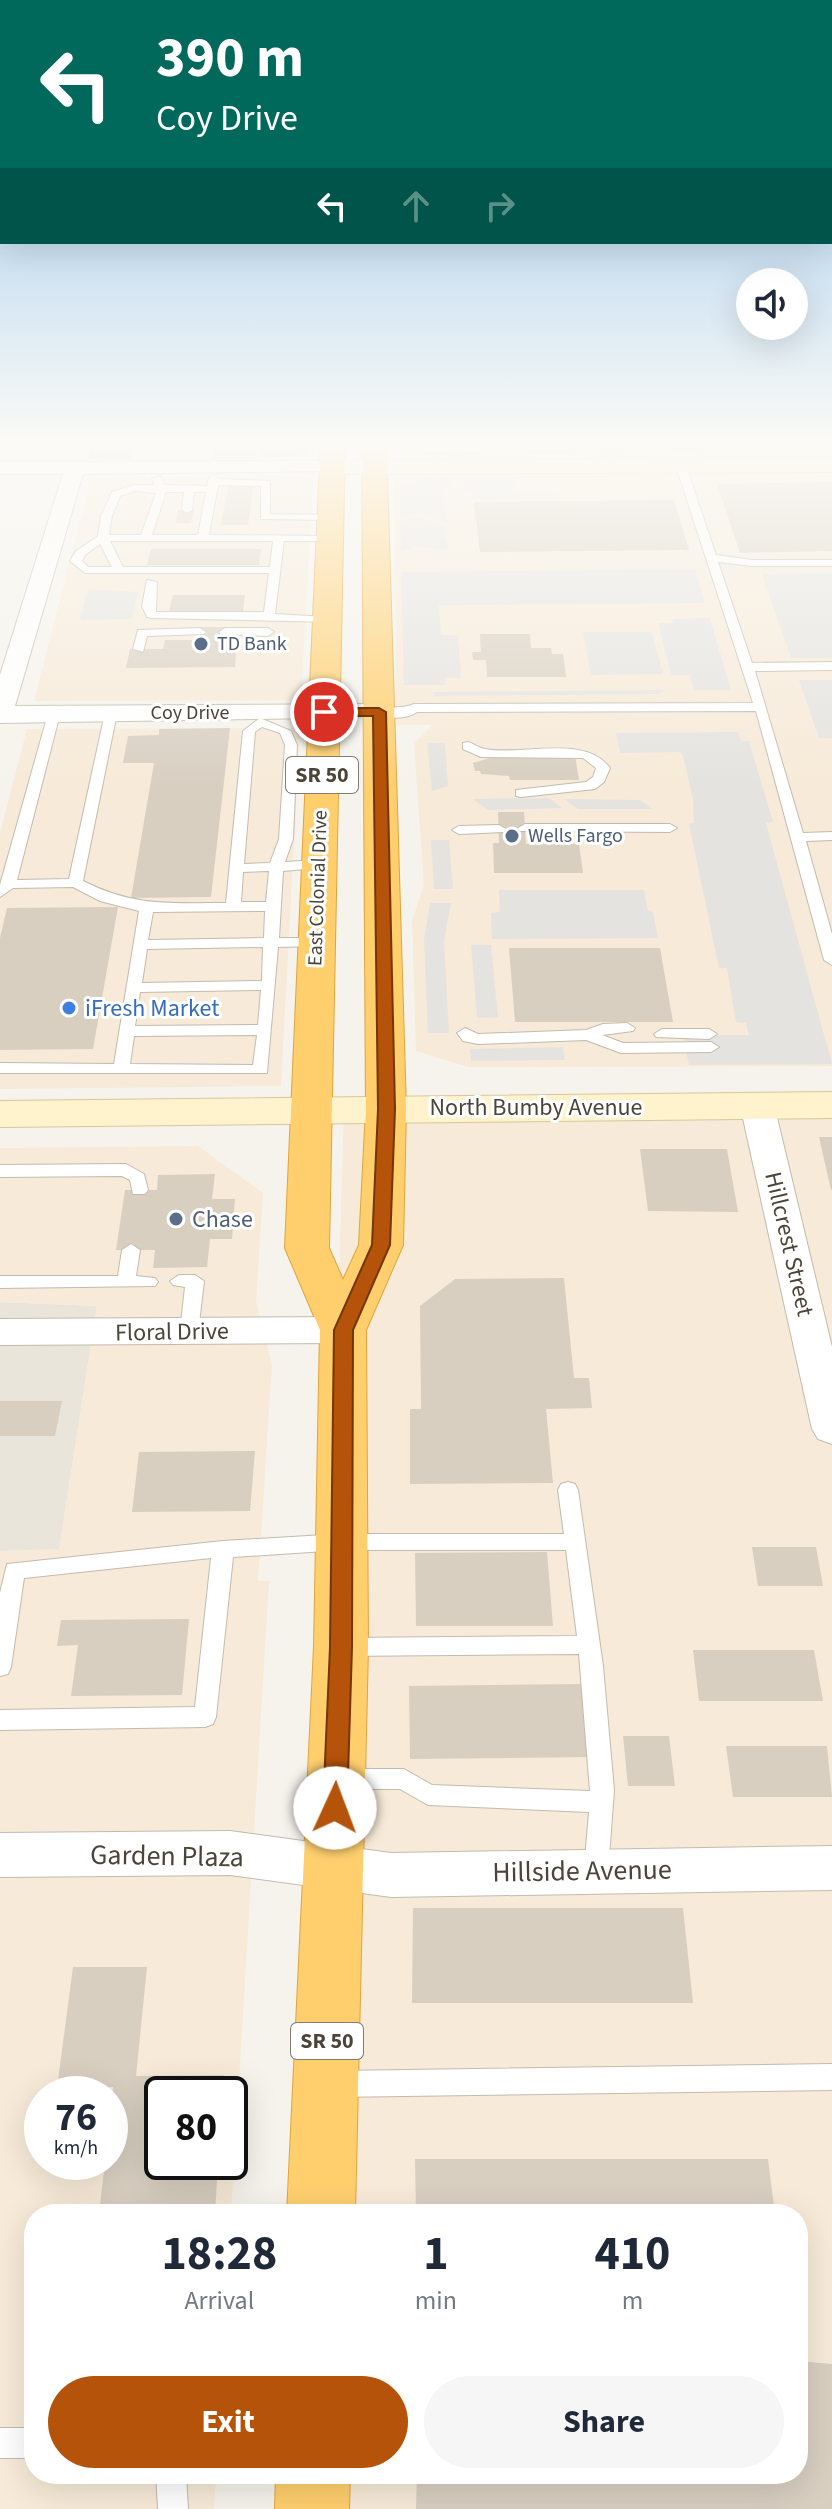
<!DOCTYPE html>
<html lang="en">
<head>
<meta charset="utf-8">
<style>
  body { margin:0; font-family:"Source Sans 3",sans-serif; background:#f6f6f7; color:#1f2937; height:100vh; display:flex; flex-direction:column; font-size:30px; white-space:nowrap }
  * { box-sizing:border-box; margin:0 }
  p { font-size:26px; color:#747a83 }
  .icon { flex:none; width:44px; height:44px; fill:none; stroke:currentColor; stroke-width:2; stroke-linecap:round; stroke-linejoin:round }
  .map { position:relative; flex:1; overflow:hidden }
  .details { position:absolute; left:24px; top:2204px; width:784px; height:280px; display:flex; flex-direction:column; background:#fff; border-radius:32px; box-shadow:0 8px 32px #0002 }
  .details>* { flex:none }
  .guide { position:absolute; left:0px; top:0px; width:832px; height:244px; box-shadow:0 8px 32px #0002; background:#00695c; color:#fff; overflow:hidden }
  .controls { position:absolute; left:736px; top:268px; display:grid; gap:16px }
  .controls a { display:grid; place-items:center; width:72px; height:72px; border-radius:50%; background:#fff; box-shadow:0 8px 32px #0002; font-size:40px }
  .speed { position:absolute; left:24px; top:2076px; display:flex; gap:16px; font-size:40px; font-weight:700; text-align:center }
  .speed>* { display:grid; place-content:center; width:104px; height:104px; border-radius:50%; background:#fff; box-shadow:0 8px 32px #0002; line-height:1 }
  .speed small { font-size:20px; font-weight:400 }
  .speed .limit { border:4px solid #111; border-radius:12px; background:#fff; color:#111 }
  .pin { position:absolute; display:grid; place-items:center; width:68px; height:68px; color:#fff; margin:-34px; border:4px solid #fff; border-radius:50%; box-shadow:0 2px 8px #0007 }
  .me { position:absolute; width:88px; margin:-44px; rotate:2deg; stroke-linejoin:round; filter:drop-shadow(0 0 6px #0008) }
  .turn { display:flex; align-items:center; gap:28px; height:168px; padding:0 24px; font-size:36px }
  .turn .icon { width:104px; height:104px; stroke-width:2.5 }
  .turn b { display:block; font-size:56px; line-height:68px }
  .lanes { display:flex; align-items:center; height:76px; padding:0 24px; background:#0003; justify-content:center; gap:40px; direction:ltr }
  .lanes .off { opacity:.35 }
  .eta { display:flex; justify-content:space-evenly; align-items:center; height:136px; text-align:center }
  .eta b { font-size:48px; font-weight:700; line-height:56px }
  .button { display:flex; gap:16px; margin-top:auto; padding:16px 24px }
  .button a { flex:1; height:92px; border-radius:48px; background:#b45309; color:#fff; font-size:32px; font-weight:700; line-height:92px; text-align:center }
  .button a+a { background:#f6f6f7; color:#1f2937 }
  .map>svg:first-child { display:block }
  .residential { fill:#eae5da }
  .commercial { fill:#f7ead8; fill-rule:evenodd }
  .parking { fill:#e5e3e0 }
  .building { fill:#d8cfc1 }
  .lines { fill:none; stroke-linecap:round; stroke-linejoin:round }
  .lane-casing { stroke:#c2bbae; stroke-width:2 }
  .street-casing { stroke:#c2bbae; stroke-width:2 }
  .secondary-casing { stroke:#d6c79b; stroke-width:2 }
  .highway-casing { stroke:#e0a43c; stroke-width:2 }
  .lane { fill:#fff; fill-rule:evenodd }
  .street { fill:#fff; fill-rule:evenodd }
  .secondary { fill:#fff3cd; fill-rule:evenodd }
  .highway { fill:#ffcf6e; fill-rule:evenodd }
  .route { fill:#b45309; stroke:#753606; stroke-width:2 }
  .service-dot { fill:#5c6f8a; stroke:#fff; stroke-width:3 }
  .shop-dot { fill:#3f7fe0; stroke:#fff; stroke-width:3 }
  .labels { text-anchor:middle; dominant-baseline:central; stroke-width:6; stroke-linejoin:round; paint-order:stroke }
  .far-service-label { font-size:20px; fill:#4e5e75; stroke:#fff; text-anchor:start }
  .far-street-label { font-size:20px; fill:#4b4439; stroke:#fff }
  .shield { fill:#fff; stroke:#817c74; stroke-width:2 }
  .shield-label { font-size:22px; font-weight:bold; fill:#4b4439 }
  .shop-label { font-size:24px; fill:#366cbe; stroke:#fff; text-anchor:start }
  .street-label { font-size:24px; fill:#4b4439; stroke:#fff }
  .service-label { font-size:24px; fill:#4e5e75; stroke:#fff; text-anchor:start }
  .near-street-label { font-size:28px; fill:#4b4439; stroke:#fff }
</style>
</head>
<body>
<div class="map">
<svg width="832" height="2509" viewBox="0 0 832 2509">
  <rect width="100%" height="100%" fill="#f6f3ec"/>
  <!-- residential -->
  <path class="residential" d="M0,1302L97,1306L59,1550L0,1551Z"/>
  <!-- commercial -->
  <path class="commercial" d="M832,473V1066L468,1067L416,1051L412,921L424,885L414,743L433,725H396L394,475Z
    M303,477L313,480L301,700L34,701L91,478Z
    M300,728L281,1086L0,1089V833L27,729Z
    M832,1106V2509H300L301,2474H798V2214H310L344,1109Z
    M198,1146L263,1193L256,1301L272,1365L258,1581H269L231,2214H34V2474H216L214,2509H0V1551L59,1549L97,1306L0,1302V1148ZM42,2094H110V2162H42ZM162,2094H230V2162H162Z"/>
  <!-- parking -->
  <path class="parking" d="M417,477H453L454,489L443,490L447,523L421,512L400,518V484L418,483Z
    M462,477H513L515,491H558L559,499H476V493H463Z
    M415,516L446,527L448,551L416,546L401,552L400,523Z
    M695,569L705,603L439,605L441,635H458L461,678H445V685H404L401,572Z
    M832,573V658H791L762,574Z
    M88,589L138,592L132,619L80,620Z
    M710,618L731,690H694L690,675H671L658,623H673L672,619Z
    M583,632H652L663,674L591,675Z
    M799,680H832V738H819Z
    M665,690L657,694L435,696L433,692Z
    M738,732L741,741H749L773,822L766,823L832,1064L689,1065L683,1035H749L746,1023L736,1022L727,968H719L689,824L694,823L693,799L683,756L680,752L620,753L616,733Z
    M427,743H445L448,786L432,791Z
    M549,798L562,808L488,810L473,799Z
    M564,799L640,800L652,809H578Z
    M449,840L453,889H434L431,840Z
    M499,890H644L648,911L653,912L658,938L492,939L491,913L500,912Z
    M430,903H451L444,941L449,1033H428L424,940Z
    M471,945H491L498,1017L477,1018Z
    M563,1047L565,1060L471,1061L470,1049Z"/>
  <!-- building -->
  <path class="building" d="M0,439H47L45,444H0Z
    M94,439H137L132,459H88Z
    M263,439H292L291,448H311L310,455L260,458Z
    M436,439H470L471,446H436Z
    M576,439L579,453L528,454L526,440Z
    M597,439H625L627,451H599Z
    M665,439H707L711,451L669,452Z
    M215,448H256L254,459H212Z
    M832,482V551L740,553L717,484Z
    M229,483H254L248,525H221Z
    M674,500L689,550L480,552L474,502Z
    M178,510H194L191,523H176Z
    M151,549H261L259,565H147Z
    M173,595H245L243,611H169Z
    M201,627H225L224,640H237L235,667L126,668L130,649H163L165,640H199Z
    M480,634H530L531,648H551L552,654H563L566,677H487L486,660H473L472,652H481Z
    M230,728L211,897L131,898L154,763H123L128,736L159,735V729Z
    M575,755L579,780H510L509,776L481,774L480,771H475L473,763L497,756Z
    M498,812H524L526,844H579L583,873H494L493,843H499Z
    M118,907L93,1049L0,1050V938L7,908Z
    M509,948H660L673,1022H515Z
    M819,1137H832V1189L831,1190Z
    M640,1149H727L738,1212L648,1211Z
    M215,1174L212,1199H235L232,1239H210L207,1267L153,1268L155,1250H116L125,1190H157L158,1175Z
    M564,1278L574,1378H589L592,1408L546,1409L553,1483L410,1484V1409H421L420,1306L455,1279Z
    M0,1401H62L55,1436H0Z
    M255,1451L250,1511L132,1512L139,1452Z
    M752,1547H816L823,1586H758Z
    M547,1552L553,1626H416L415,1553Z
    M189,1619L182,1695L71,1696L78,1645L57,1646L61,1620Z
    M693,1650H814L823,1701H699Z
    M584,1684L591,1757L410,1759L409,1686Z
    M623,1736H669L675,1786H628Z
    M726,1746H827L832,1797H733Z
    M413,1908H683L693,2003H412Z
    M73,1967H147L136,2076L224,2075L223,2094H162V2162H218L215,2214H99L105,2162H110L113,2087L57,2088Z
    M415,2159H768L775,2214H416Z
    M798,2361L832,2364V2509H416L417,2474H798Z"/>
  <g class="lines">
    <defs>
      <path id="lane" d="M302,439H334L293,446L288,443Z
        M410,439H420L421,443L428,447L491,446L496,449L491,452L426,453L412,447Z
        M143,442L259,441L264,444L259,447H139L138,445Z
        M681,463L686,466L716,555L752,560H832V566H752L718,562L752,663L832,662V670L755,671L803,833L832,832V840L806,841L832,934V965L824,960L756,711L417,712C407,720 383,719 373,712C383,705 401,710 414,704L753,703L676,466Z
        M214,474L219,479L270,481V514L335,515L336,517L331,520L261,519V486L218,485L209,535L334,536V540L330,541H284L275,614L327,617L333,620L331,622L151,618L147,617L142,606L147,580L157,582L156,612H264L269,573H85L70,561L76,551L98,536L101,516L112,492L134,485H154L152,479L157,476L161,477L164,485L207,486L209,477ZM135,491L156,493L141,535H109L112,516L120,496ZM166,492H184L182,510L187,513L192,510L194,492H206L198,535H152ZM110,541H273L270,567H123ZM100,544L112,567H88L82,561L85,555Z
        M200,628L206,632L204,634L147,636L143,652L133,649L138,630Z
        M225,628H268L274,632L268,636L221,634L219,632Z
        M54,710L60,714L17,880L69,879L105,713L111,709L117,713L83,881C135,907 169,903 226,903L243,731L260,718L291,731L297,745L293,839L285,862L318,860L325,864L318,868L283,871L279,938H317L324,942L317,946L278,947L267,1073H0V1063L114,1064L139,911L100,901L73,887L13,888L0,897V885L48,714ZM262,727L280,733L285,745L279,839L270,863L244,864L255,732ZM269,871L266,902H241L243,872ZM265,911L264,938L148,940L153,912ZM263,947L262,981L142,983L147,949ZM261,990L258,1025L135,1026L140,992ZM257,1035L253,1065L130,1064L134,1036Z
        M468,742C474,744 479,748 485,749C522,756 585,734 610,768L604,782L595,789L521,797L516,796V790L586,782L593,777L596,768L583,758L481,757L463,749V743Z
        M525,824H670L677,828L670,832L520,831L518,828Z
        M499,825L506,829L504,832L459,834L452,830L459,826Z
        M627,1023L635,1028L633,1031L602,1035L623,1043L711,1042L719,1047L711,1052L621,1053L586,1040L478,1044L463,1041L457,1033L465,1028L478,1034L586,1030L603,1024Z
        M662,1029H709L717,1034L709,1039L656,1037L654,1034Z
        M126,1164L144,1174L148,1190L145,1194H133L130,1180L122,1176L0,1177V1165Z
        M131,1244L140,1250L136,1276L155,1278L158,1282L155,1286L0,1288V1276H118L122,1250Z
        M179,1275H195L204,1281L198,1332L196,1337H182L180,1332L185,1287L173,1285L170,1281Z
        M568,1482L575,1484L578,1490L603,1666L614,1790L608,1871L605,1879L596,1882L587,1879L584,1871L589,1812L428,1805L400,1789H343L335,1786L331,1779L335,1772L343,1769H404L432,1785L590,1791L579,1654L344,1656L336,1653L333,1647L336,1641L344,1638L577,1636L566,1550H341L233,1557L216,1717L213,1724L205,1727L0,1730V1710L195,1707L211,1558L24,1578L11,1667L8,1674L0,1676V1593L7,1564L223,1541L341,1534H564L558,1490L561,1484Z
        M832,2064V2090L335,2097L326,2093L322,2084L326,2075L335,2071Z
        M0,2428H34V2458H0Z
        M156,2474H186L188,2509H158Z"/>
      <path id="street" d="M332,461L342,467L339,471L83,474L15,706L379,704L388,707L392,712L388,717L0,723V675L63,474H0V462Z
        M757,1095L769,1098L774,1105L832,1347V1444L818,1439L812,1429L740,1105L745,1098Z
        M343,1317L356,1321L362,1330L356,1339L343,1343L0,1345V1319Z
        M230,1831L391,1853L832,1846V1890L391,1897L230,1875L0,1877V1833Z"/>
      <path id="secondary" d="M832,458V472L332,474L323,472L320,467L323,462L332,460Z
        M832,1092V1118L0,1127V1101Z"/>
      <path id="highway" d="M321,439H345L329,1248L343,1280L359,1245L366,1109L362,439H386L406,1109L403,1245L366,1330L368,1647L355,2214H287L314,1647L320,1330L285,1248Z
        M276,2474H350L349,2509H275Z"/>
    </defs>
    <!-- lane casing -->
    <use href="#lane" class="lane-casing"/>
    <!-- street casing -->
    <use href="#street" class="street-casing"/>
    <!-- secondary casing -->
    <use href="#secondary" class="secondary-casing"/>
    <!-- highway casing -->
    <use href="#highway" class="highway-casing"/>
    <!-- lane -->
    <use href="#lane" class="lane"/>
    <!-- street -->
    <use href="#street" class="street"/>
    <!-- secondary -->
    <use href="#secondary" class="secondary"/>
    <!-- highway -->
    <use href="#highway" class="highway"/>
  </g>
  <!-- sky -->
  <linearGradient id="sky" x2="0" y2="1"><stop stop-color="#8fc1ec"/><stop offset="0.56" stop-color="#fbfaf6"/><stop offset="1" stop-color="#fbfaf6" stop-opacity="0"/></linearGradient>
  <rect width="832" height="790" fill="url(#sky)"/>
  <!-- route -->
  <path class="route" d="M379,708L386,712L395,1109L390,1245L353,1330L352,1647L347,1808L344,1816L335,1819L327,1816L323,1808L330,1647L334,1330L372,1245L378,1109L373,716H324L317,712L324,708Z"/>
  <!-- markers -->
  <g class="service-dot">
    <circle cx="201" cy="644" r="8"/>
    <circle cx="512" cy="836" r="8"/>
    <circle cx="176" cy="1219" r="8"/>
  </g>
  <circle class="shop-dot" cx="69" cy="1008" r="8"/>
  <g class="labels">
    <!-- far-service labels -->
    <g class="far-service-label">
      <text x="217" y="644">TD Bank</text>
      <text x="528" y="836">Wells Fargo</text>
    </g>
    <!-- far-street labels -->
    <g class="far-street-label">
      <text x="190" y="713">Coy Drive</text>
      <text transform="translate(318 888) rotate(-88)">East Colonial Drive</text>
    </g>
    <!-- shield labels -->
    <g class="shield">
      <rect x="286" y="757" width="72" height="36" rx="6"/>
      <rect x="291" y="2023" width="72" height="36" rx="6"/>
    </g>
    <g class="shield-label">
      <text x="322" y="775">SR 50</text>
      <text x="327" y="2041">SR 50</text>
    </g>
    <!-- shop labels -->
    <g class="shop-label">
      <text x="85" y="1008">iFresh Market</text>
    </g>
    <!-- street labels -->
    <g class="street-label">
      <text x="536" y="1107">North Bumby Avenue</text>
      <text transform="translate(789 1244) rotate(77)">Hillcrest Street</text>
      <text transform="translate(172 1332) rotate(-1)">Floral Drive</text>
    </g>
    <!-- service labels -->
    <g class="service-label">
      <text x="192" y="1219">Chase</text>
    </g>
    <!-- near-street labels -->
    <g class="near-street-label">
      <text transform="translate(167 1856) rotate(1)">Garden Plaza</text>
      <text transform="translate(582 1871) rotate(-1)">Hillside Avenue</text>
    </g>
  </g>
</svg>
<div class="controls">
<a><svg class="icon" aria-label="sound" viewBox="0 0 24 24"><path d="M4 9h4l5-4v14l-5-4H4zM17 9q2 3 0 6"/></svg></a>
</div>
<div class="speed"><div>76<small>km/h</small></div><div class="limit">80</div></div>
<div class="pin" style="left:324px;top:712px;background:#d93025"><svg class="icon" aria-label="arrive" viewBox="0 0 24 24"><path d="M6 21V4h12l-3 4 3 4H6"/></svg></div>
<svg class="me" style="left:335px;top:1808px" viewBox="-20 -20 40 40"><circle r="19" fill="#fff"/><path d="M0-13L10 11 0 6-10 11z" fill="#b45309"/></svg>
<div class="guide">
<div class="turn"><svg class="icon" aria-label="left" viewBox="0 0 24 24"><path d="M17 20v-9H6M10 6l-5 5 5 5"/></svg><div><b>390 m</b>Coy Drive</div></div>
<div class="lanes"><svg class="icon" aria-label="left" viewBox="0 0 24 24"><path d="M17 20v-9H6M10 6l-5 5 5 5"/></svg><svg class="icon off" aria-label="ahead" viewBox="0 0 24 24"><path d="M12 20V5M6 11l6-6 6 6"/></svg><svg class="icon off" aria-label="right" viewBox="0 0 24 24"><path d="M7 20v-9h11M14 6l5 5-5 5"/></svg></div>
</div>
<section class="details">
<div class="eta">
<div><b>18:28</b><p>Arrival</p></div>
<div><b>1</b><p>min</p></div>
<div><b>410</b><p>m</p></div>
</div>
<div class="button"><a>Exit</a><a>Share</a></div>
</section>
</div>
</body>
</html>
